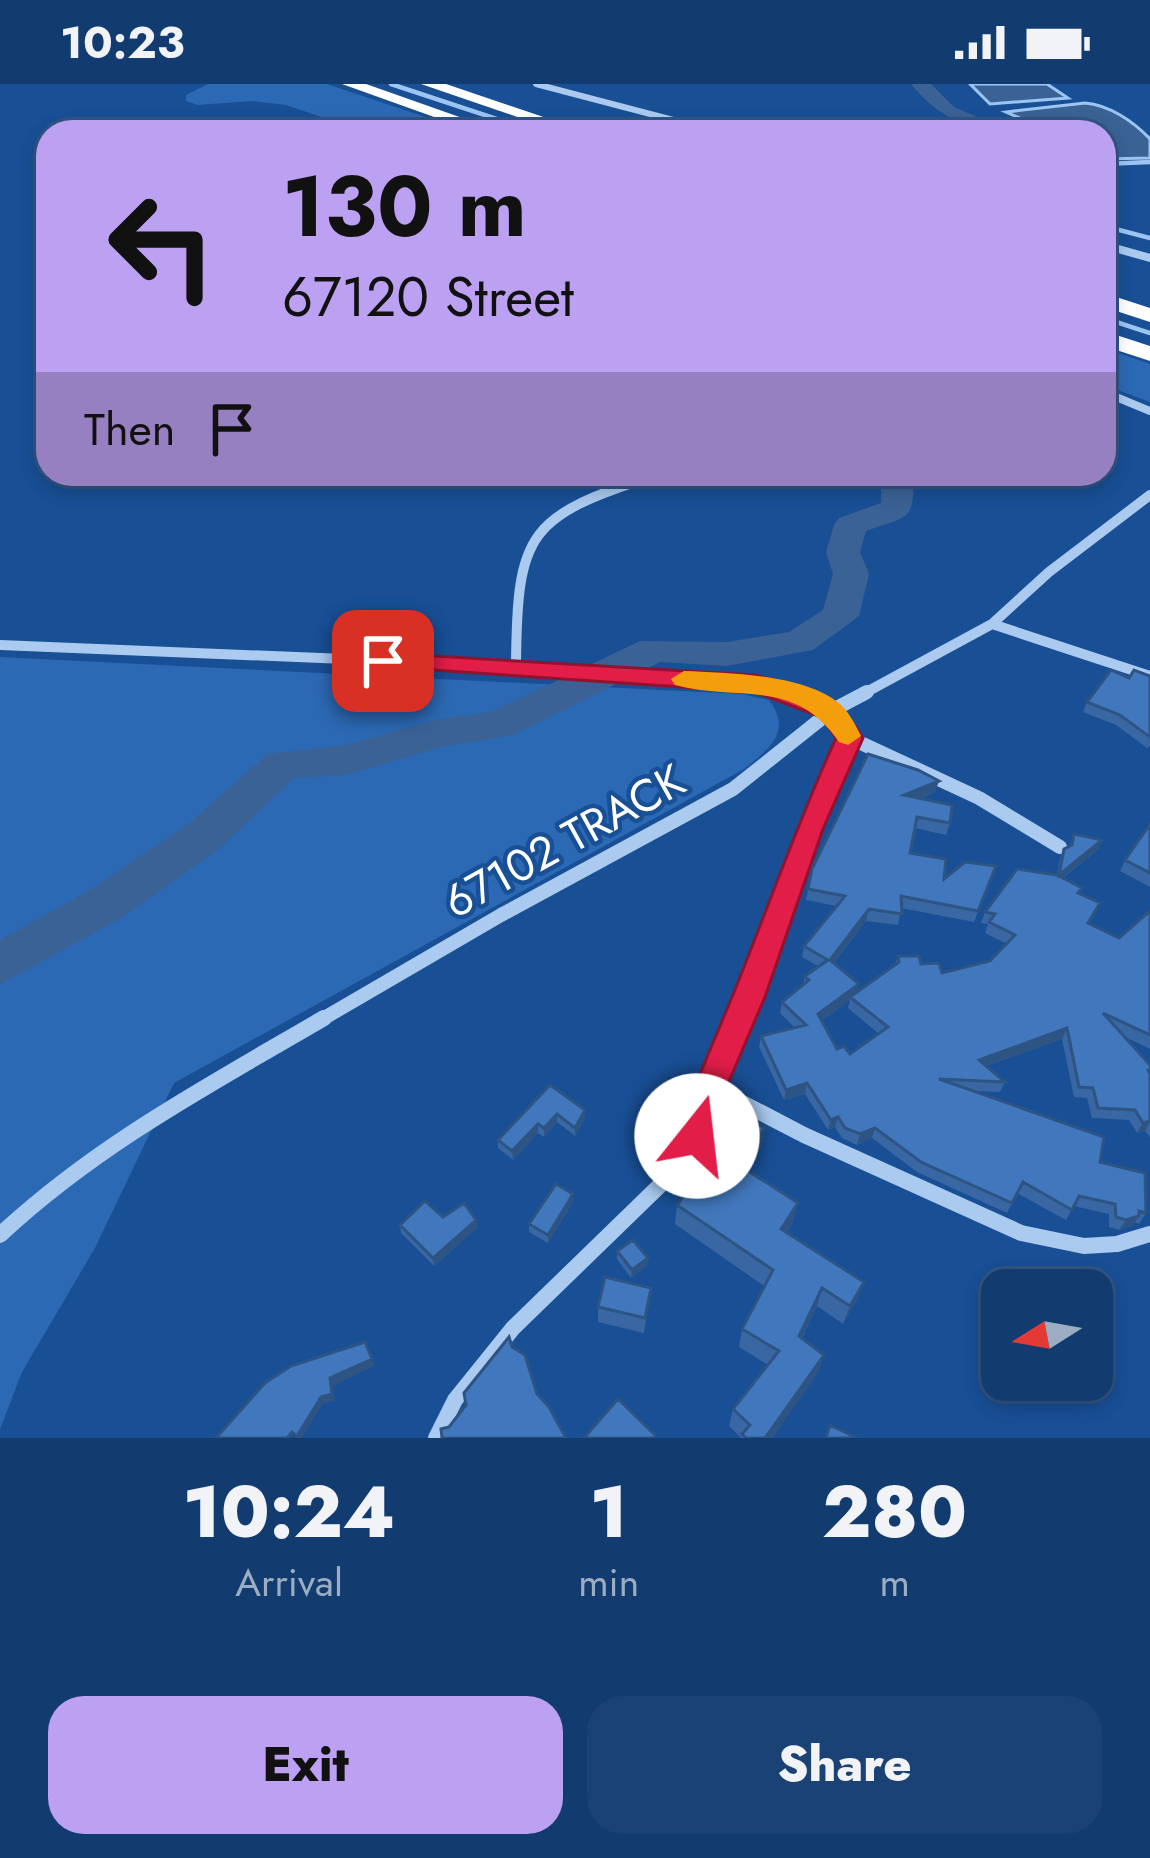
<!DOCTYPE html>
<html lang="en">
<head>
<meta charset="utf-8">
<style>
  body { margin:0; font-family:Jost,sans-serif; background:#1b4275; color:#f1f3f6; height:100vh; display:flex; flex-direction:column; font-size:45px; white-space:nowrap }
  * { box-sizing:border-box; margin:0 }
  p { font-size:39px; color:#9cadc3 }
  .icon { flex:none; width:66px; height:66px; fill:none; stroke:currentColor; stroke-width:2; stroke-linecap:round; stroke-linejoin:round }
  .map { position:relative; height:1354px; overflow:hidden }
  .side { display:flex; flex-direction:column; background:#123b70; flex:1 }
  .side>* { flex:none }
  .top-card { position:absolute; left:36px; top:36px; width:1080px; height:366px; border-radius:36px; box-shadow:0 6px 18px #0003,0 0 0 3px #315583; background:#bca0f2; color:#111; overflow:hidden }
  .needle { width:78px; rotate:259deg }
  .controls { position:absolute; left:981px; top:1185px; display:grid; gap:24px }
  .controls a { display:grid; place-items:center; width:132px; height:132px; border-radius:24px; background:#123b70; box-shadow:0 6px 18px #0003,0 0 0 3px #315583; font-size:60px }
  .pin { position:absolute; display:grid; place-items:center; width:102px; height:102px; color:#fff; margin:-51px; border-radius:24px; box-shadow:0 6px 18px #0006 }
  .me { position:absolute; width:132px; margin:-66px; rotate:16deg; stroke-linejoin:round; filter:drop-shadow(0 0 9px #0008) }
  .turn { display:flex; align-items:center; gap:42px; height:252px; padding:0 48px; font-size:54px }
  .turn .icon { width:156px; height:156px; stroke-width:2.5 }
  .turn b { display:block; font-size:84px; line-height:102px }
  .then { display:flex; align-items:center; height:114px; padding:0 48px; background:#0003; gap:24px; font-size:45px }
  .eta { display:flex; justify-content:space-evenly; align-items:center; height:204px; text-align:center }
  .eta b { font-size:72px; font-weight:800; line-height:84px }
  .action { display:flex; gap:24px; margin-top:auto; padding:24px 48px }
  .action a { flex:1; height:138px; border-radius:36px; background:#bca0f2; color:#111; font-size:48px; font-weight:800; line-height:138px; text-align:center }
  .action a+a { background:#1b4275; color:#f1f3f6 }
  .status { display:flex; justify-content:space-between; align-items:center; height:84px; padding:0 60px; background:#123b70; direction:ltr }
  .status svg { height:33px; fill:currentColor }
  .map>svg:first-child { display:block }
  .green { fill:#2c69b4 }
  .water { fill:#3b6295; stroke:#9dc5f3; stroke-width:3 }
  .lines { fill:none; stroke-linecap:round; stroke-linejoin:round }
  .stream { stroke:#9dc5f3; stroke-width:4.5 }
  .river { fill:#3b6295; fill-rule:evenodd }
  .minor-far4 { stroke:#aacaf0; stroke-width:6 }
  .minor-far3 { stroke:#aacaf0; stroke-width:8 }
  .minor-far2 { stroke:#aacaf0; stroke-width:10 }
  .minor-far1 { stroke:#aacaf0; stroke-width:14 }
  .minor { stroke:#aacaf0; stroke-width:16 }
  .motorway { fill:#fff; fill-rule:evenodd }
  .wall { fill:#3867a3; fill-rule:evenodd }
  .shaded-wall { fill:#2e5484 }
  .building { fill:#4178bd; stroke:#2e5484; stroke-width:3 }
  .route { fill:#e11d48; stroke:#92132f; stroke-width:3 }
  .slow { fill:#f59e0b }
  .labels { text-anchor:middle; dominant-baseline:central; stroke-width:9; stroke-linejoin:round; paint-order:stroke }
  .street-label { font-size:45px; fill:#fff; stroke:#184f95 }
</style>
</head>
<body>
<div class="status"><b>10:23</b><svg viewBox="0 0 49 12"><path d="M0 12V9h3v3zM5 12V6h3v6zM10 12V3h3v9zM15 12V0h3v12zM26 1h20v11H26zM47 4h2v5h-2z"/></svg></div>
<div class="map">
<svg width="1150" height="1354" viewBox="0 0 1150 1354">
  <rect width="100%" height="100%" fill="#184f95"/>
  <!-- green -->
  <path class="green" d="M208,0H327L470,48H365L286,21L251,17L198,21L186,17V11Z
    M1104,264L1150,280V318L1104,301Z
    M0,573L742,610L769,616C793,648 769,665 744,685L174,999L95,1164L22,1288L0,1345Z"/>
  <!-- water -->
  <path class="water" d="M970,0H1047L1068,14L990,20Z
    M1085,19C1109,21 1133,37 1150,55V74L1104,75V48H1051L1006,28Z"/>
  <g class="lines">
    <!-- stream -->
    <path class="stream" d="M391,0L536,48
      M1104,80L1150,78
      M1104,142L1150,154
      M1104,234L1150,249"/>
    <!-- river -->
    <path class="river" d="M911,0H931L954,23L1012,48C969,48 938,33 911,0Z
      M881,390H913C915,438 908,432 866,447L860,468L869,490L859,532L813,566L727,582L660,578L513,651L441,663L346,691L294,694L219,765L121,834L0,900V856L87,808L187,741L268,670L346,661L440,635L491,628L640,557L727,558L789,548L823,526L833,490L826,468L834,441L839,434L881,419Z"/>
    <!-- minor-far4 -->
    <path class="minor-far4" d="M536,0L719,48"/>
    <!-- minor-far3 -->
    <path class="minor-far3" d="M1104,161L1150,174
      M1104,308L1150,327"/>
    <!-- minor-far2 -->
    <path class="minor-far2" d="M992,540L1150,592
      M0,561L516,582L755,600L796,611
      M516,582C517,447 528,432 659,390
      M861,611L992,540L1049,488L1150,411"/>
    <!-- minor-far1 -->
    <path class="minor-far1" d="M784,608L831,627L850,654
      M850,654L979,714L1060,763
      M319,937L501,831L733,705L831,627L867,608
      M737,937L809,745L850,654"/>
    <!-- minor -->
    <path class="minor" d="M710,1002L804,1051L1021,1149L1084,1162L1117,1160L1150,1150
      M0,1151C96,1061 211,1000 324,934
      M436,1354L455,1316L513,1244L685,1077L738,934"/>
    <!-- motorway -->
    <path class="motorway" d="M342,0H366L502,48H476Z
      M421,0H446L588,48H561Z
      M1104,209L1150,224V238L1104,223Z
      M1104,247L1150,262V277L1104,262Z"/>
  </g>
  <!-- wall -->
  <path class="wall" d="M1150,592V662L1147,664L1116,641L1083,628L1087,618L1129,594Z
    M868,670L935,708L920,715L950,739L946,751L915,744L910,769L944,795L996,782L974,838L901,824L898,841L866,837L834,879L857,908L895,880L898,872L942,889L990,877L1007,860L985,849L988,840L981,839L985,828L1057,791L1060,774L1064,765L1070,762L1074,750L1099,765L1063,794L1079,809L1095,831L1089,839L1119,854L1150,827V965L1125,953L1150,981V1053L1145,1047L1137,1049L1129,1036L1092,1034L1087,1014L1074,1013L1062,955L986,982L1005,998L1000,1008L974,1007L1100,1078L1146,1129L1139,1140L1135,1138L1132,1142L1119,1146L1109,1143V1130L1074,1122L1066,1136L1017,1109L1007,1129L917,1088L872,1054L857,1061L842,1054L835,1043L828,1046L805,1010L784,1016L759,963L761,952L795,944L780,929L782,918L803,901L805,892L818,882L802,873L804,862L836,822L806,816L812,785ZM850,916L848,924L879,950L850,970L837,965L821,937Z
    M1150,740V803L1120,787L1125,776Z
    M550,1001L585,1034L575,1052L557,1038L544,1053L538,1049L513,1076L498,1064V1056Z
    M765,1044L761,1064L746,1085L793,1138L787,1148L864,1198L857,1216L843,1240L817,1222L802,1254L824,1271L818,1288L772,1354H741L729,1342L733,1325L768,1281L739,1263L742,1245L764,1202L675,1140L677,1121Z
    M573,1110V1118L548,1159L529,1148V1140Z
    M476,1136L477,1144L434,1182L401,1149L400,1141Z
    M617,1167L648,1174L647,1182L631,1194L617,1175Z
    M651,1204L644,1249L598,1238V1223Z"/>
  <!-- shaded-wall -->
  <path class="shaded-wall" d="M939,697L935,708L901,722L904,711Z
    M1102,756L1099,765L1056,799L1059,791Z
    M869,825L866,837L827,887L830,876Z
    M859,900L856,911L850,913V916L815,941L818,930Z
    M1067,944L1062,955L974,986L979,976Z
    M807,999L805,1010L784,1016L786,1006Z
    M585,1026V1034L575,1052V1044Z
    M557,1030V1038L544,1053V1044Z
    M838,1033L835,1043L828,1046L831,1036Z
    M1150,1037L1145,1047L1137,1049L1143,1039Z
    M538,1040V1049L513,1076L512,1067Z
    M765,1044L761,1064L736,1100L739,1081Z
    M875,1044L872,1054L857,1061L860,1050Z
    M573,1110V1118L548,1159V1151Z
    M798,1119L793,1138L777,1163L781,1145Z
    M1139,1132L1132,1142L1119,1146L1126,1136Z
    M476,1136L477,1144L434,1182L433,1174Z
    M648,1174L647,1182L631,1194L632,1186Z
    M864,1198L857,1216L843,1240L850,1222Z
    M822,1204L817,1222L794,1269L799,1252Z
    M824,1271L818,1288L772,1354H765Z
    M372,1275L374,1282L333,1302L335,1317L323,1320L302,1354H298L297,1352L330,1294Z"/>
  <!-- building -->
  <path class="building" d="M1111,586L1129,594L1134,586L1150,592V653L1120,631L1087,618Z
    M868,670L918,686L939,697L904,711L952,721L950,739L917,733L910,769L946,775L944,795L965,778L996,782L978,827L901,812L902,830L869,825L830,876L859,900L818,930L837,965L844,962L850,970L888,943L850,913L899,878L898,872H919L921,880L939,879L942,889L990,877L1015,851L989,838L995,830L985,828L1017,785L1057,791L1082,804L1078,809L1100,819L1088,839L1119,854L1150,827V951L1103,929L1150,981V985L1148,986L1150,990V1037L1143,1039L1135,1026L1098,1024L1093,1004L1079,1003L1067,944L979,976L1005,998L939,995L1104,1053L1100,1078L1145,1089L1146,1129L1139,1127V1132L1126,1136L1116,1133L1115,1120L1079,1112L1072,1126L1023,1098L1012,1119L921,1078L875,1044L860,1050L845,1044L838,1033L831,1036L807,999L786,1006L761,952L806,941L782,918L809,896L805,892L828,876L804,862L845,812L808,805L812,785Z
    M1150,740V789L1125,776Z
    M1074,750L1102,756L1059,791L1064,765L1072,761Z
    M550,1001L585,1026L575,1044L557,1030L544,1044L538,1040L512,1067L498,1056Z
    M743,1031L765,1044L739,1081L798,1119L781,1145L864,1198L850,1222L822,1204L799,1252L824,1271L765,1354H746L742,1350L750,1341L733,1325L779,1267L742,1245L773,1186L677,1121Z
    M556,1100L573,1110L548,1151L529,1140Z
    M425,1117L443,1133L464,1119L476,1136L433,1174L400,1141Z
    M633,1156L648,1174L632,1186L617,1167Z
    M605,1193L651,1204L645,1234L598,1223Z
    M509,1253L512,1263L525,1271L537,1310L549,1323L566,1354H442L441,1345L449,1343L466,1321L464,1309Z
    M365,1258L372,1275L330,1294L332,1310L321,1313L297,1352L292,1348L287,1354H216L265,1299L291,1282Z
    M618,1315L655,1351L652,1354H584Z
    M830,1341L857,1354H826Z"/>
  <!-- route -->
  <path class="route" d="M383,569L755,591C808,605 832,605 863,654L823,745L765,913L727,1002L709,1064L697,1069L684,1064L679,1052C692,1004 713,960 732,913C767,827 797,739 836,654L821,633L755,608L374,582L370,577Z"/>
  <!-- slow -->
  <path class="slow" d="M684,587C728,589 805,590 840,620C849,628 856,642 861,652L848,661L839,658C795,593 739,618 675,601L671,595Z"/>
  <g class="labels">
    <!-- street labels -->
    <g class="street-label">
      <text transform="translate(564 757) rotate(-29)">67102 TRACK</text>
    </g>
  </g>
</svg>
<div class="controls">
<a><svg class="needle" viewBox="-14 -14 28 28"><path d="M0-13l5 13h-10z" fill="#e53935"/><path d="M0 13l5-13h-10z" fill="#9cadc3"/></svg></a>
</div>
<div class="pin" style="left:383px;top:577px;background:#d93025"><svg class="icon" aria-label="arrive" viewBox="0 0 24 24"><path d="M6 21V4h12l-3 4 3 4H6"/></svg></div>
<svg class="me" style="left:697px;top:1052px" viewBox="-20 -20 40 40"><circle r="19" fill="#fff"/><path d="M0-13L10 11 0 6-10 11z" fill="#e11d48"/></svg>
<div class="top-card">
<div class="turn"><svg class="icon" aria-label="left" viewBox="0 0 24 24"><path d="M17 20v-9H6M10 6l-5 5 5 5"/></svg><div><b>130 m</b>67120 Street</div></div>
<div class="then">Then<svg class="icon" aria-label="arrive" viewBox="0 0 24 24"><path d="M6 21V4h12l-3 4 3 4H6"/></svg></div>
</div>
</div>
<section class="side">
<div class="eta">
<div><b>10:24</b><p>Arrival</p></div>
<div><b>1</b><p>min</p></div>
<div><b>280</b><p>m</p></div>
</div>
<div class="action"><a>Exit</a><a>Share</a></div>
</section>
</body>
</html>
